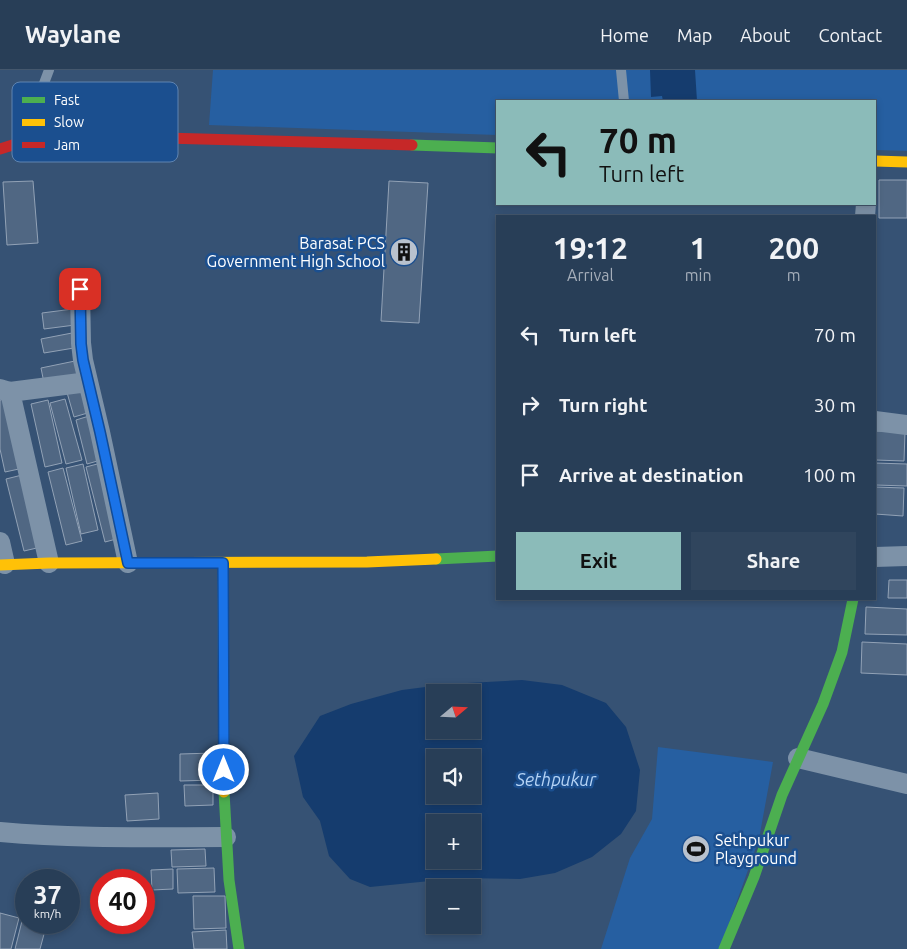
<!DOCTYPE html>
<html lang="en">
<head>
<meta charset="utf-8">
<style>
  body { margin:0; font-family:Ubuntu,sans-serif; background:#30455d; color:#f1f3f6; height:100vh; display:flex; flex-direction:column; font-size:19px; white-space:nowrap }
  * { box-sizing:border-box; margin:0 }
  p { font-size:16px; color:#a5aeba }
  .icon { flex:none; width:28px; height:28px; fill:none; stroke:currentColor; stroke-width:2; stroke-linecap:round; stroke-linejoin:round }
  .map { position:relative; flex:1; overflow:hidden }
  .side { position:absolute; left:496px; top:145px; width:380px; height:385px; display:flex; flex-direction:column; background:#283e57; border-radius:0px; box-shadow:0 2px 8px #0003,0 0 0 1px #44576d }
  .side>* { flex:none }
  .top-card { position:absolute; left:496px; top:30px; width:380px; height:105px; border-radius:0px; box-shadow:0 2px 8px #0003,0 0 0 1px #44576d; background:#8bbbb9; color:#111; overflow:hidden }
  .needle { width:32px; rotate:71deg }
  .tools { position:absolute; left:426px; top:614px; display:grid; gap:10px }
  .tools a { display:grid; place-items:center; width:55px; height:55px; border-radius:0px; background:#283e57; box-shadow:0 2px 8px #0003,0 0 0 1px #44576d; font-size:25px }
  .speed { position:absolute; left:15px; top:799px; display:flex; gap:10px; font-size:25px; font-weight:700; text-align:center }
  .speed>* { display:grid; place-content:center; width:65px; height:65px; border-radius:50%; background:#283e57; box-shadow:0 2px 8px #0003,0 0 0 1px #44576d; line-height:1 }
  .speed small { font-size:12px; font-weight:400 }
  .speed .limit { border:8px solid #d22; background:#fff; color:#111 }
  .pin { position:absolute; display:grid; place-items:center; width:42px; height:42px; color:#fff; margin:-21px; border-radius:10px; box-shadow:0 2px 8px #0006 }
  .me { position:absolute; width:55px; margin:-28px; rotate:0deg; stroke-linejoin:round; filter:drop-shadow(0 0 4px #0008) }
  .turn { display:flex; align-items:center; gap:18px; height:105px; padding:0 20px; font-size:22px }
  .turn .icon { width:65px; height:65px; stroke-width:2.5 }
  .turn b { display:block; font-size:35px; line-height:42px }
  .eta { display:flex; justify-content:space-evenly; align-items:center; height:85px; text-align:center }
  .eta b { font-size:30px; font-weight:700; line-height:35px }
  .cta { display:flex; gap:10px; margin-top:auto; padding:10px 20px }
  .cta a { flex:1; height:58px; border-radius:0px; background:#8bbbb9; color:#111; font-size:20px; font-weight:700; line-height:58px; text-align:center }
  .cta a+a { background:#30455d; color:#f1f3f6 }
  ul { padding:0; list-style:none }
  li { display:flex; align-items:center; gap:15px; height:70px; padding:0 20px }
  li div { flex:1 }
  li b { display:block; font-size:19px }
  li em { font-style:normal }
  header { display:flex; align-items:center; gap:30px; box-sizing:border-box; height:70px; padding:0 25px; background:#283e57; border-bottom:1px solid #44576d }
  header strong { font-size:24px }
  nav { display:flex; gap:28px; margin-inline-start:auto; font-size:18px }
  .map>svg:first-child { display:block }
  .green { fill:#265fa1 }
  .water { fill:#153c6e; fill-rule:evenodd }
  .building { fill:#506783; stroke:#92a2b6 }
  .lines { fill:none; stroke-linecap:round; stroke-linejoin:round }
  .lane { stroke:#7d92a8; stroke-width:10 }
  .street { stroke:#7d92a8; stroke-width:20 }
  .fast { stroke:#4caf50; stroke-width:11 }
  .slow { stroke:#ffc107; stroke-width:11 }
  .jam { stroke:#c62828; stroke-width:11 }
  .route-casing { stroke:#114b97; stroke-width:12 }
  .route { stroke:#1a73e8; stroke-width:9 }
  .labels { text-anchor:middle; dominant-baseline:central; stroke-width:5; stroke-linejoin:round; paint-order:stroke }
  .poi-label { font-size:16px; fill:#fff; stroke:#1b4f8f; text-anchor:end }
  .water-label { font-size:18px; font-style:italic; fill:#b5d3f5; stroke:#1b4f8f }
  .key { fill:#1b4f8f; stroke:#5f84b1; stroke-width:1 }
  .key-label { font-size:14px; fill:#fff }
</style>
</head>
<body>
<header>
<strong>Waylane</strong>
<nav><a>Home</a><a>Map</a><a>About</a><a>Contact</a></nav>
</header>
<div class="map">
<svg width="907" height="879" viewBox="0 0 907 879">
  <rect width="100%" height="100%" fill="#365274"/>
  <!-- green -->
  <path class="green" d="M213,0H907V81L875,80V31H498L497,65L209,55Z
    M658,677L773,692L759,769L720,879H601L630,788L652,749Z"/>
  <!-- water -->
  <path class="water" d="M650,0H695L697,31H663L662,26L651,27Z
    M522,610L562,615L606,633L626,657L640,700L636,741L621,764L592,787L555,803L520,809L460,808L370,817L350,809L329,786L320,751L303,727L294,686L320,646L351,634L402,620L449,614ZM435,622H472V660H435ZM435,688H472V725H435ZM435,752H472V790H435Z"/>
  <!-- building -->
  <path class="building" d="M879,110H907V148H879Z
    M33,111L38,173L7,175L3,112Z
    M389,111L428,113L419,253L381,251Z
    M73,239L75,255L44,259L42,243Z
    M72,263L74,278L44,283L41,269Z
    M75,291L78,306L44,313L41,298Z
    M82,314L91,342L74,347L66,319Z
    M5,329L19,399L5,402L0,379V330Z
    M65,329L82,390L66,394L50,333Z
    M48,330L62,393L45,397L31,334Z
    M89,346L101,390L87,394L76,350Z
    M875,361L905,362L904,391L875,390Z
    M101,393L120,468L105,472L86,397Z
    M875,393L907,394V416L875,415Z
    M83,394L98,460L81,464L66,398Z
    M63,398L82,471L66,475L48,402Z
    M22,405L41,477L24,481L6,409Z
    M875,417L904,418L903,446L875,444Z
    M889,510H907V528H888Z
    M866,537L907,539V565L865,564Z
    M862,572L907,574V605L861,603Z
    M214,683L215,710L180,711V684Z
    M184,715H213V735L185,736Z
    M158,723L159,749L127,751L125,725Z
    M205,779L206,796L172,797L171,780Z
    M214,798L215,822L178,823L177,799Z
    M173,799V819L152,820L151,800Z
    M193,826H225L226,858L194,859Z
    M0,843L19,848L11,879H0Z
    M23,847H26V852L47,853L40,879H15Z
    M226,860L227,879H194L192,862Z"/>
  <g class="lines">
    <!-- lane -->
    <path class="lane" d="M621,0L624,31
      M23,69L49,0"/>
    <!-- street -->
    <path class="street" d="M865,146L866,134
      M80,219L81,273L83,290L100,362L128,493
      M0,319L10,322L88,312
      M10,322L49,493
      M875,351L907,355
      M0,472L5,494
      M875,487L907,486
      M798,688L907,714
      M0,762C75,769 151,767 226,767"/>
    <!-- fast -->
    <path class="fast" d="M412,75L498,78
      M436,489L498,486
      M224,722L229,810L239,879
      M724,879L754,807L782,725L823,634L842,582L853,529"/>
    <!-- slow -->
    <path class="slow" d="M875,91L907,92
      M223,493L224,722
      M0,495L49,493L367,492L436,489"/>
    <!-- jam -->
    <path class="jam" d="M0,79L22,72L65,68H165L412,75"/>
  </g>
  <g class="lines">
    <defs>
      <path id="route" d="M80,219L81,274L83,290L100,362L128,493H223L224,700"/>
    </defs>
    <!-- route casing -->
    <use href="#route" class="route-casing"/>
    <!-- route -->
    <use href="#route" class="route"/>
  </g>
  <!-- icons -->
  <defs>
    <symbol id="building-disc" viewBox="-11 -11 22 22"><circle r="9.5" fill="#b9c2ce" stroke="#1b4f8f"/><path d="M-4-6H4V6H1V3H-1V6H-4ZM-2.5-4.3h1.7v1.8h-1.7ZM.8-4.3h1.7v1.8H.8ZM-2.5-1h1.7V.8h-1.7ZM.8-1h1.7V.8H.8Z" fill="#111"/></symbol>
    <symbol id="stadium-disc" viewBox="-11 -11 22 22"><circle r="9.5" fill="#b9c2ce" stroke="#1b4f8f"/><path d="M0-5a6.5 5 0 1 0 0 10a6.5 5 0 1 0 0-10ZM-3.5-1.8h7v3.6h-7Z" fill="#111"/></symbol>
  </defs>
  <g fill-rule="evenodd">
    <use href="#building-disc" x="388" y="166" width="32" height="32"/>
    <use href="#stadium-disc" x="680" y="763" width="32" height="32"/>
  </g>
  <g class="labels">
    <!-- poi labels -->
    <g class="poi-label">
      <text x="385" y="173">Barasat PCS<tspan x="385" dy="18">Government High School</tspan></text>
      <text x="715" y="770" text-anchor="start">Sethpukur<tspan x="715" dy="18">Playground</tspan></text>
    </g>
    <!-- water labels -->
    <g class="water-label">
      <text x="556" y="709">Sethpukur</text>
    </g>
  </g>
  <!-- legend -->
  <rect x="12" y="12" width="166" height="80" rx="8" class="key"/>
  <rect x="22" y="27" width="23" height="6" fill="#4caf50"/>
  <rect x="22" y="49" width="23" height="7" fill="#ffc107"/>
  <rect x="22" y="72" width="23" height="6" fill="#c62828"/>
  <g class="key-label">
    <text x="54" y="35">Fast</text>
    <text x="54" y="57">Slow</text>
    <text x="54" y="80">Jam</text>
  </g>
</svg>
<div class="tools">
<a><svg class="needle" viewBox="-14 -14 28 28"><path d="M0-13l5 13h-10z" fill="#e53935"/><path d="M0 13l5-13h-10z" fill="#a5aeba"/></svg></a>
<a><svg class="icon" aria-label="sound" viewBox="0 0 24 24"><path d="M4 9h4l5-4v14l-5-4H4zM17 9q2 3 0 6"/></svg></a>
<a>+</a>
<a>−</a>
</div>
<div class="speed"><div>37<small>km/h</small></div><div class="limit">40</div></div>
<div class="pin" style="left:80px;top:219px;background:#d93025"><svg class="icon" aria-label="arrive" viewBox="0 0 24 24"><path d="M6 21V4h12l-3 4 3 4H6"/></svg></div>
<svg class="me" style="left:224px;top:700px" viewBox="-20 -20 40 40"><circle r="17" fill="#1a73e8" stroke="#fff" stroke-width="3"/><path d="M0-11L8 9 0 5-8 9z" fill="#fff"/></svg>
<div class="top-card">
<div class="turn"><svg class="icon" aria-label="left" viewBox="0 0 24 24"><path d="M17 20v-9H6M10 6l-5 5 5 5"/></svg><div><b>70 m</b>Turn left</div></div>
</div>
<section class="side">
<div class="eta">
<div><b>19:12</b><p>Arrival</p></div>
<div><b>1</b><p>min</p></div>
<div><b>200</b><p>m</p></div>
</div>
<ul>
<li><svg class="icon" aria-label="left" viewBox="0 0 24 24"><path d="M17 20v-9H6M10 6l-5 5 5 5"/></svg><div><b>Turn left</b></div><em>70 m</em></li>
<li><svg class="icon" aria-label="right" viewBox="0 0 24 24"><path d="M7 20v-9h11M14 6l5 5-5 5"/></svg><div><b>Turn right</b></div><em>30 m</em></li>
<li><svg class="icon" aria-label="arrive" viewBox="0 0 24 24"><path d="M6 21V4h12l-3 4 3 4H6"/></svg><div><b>Arrive at destination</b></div><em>100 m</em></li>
</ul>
<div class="cta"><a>Exit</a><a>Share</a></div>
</section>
</div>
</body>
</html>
